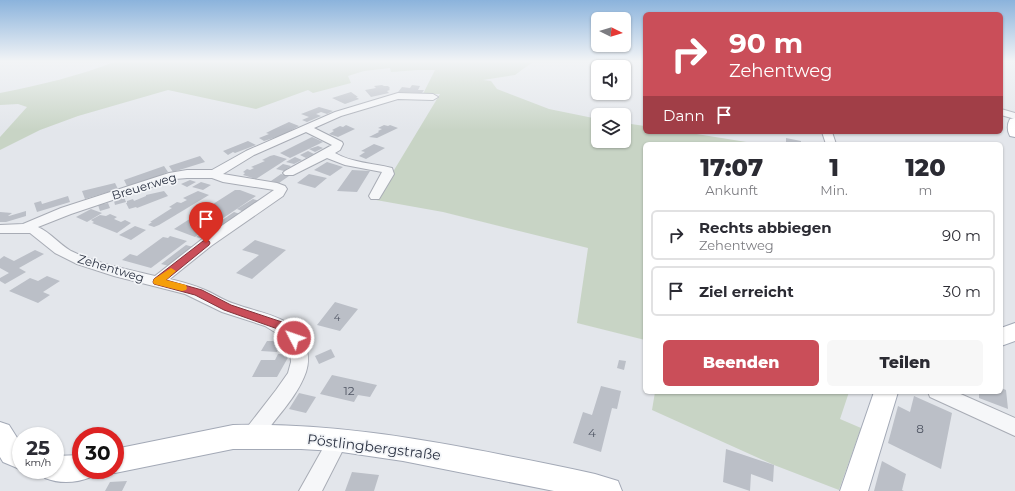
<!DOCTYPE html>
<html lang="de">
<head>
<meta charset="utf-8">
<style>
  body { margin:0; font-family:Montserrat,sans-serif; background:#f7f7f7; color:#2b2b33; height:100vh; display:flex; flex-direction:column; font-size:15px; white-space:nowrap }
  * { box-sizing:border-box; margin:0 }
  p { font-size:13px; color:#7c7c81 }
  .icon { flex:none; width:22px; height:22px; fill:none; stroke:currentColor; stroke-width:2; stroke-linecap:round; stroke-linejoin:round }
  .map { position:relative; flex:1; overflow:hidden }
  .panel { position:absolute; left:643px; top:142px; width:360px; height:252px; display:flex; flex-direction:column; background:#fff; border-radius:6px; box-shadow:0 1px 3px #0004 }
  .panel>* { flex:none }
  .top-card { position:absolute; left:643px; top:12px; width:360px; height:122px; border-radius:6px; box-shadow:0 1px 3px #0004; background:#ca4e59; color:#fff; overflow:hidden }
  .needle { width:26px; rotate:95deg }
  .tools { position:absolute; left:591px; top:12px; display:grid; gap:8px }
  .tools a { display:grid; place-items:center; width:40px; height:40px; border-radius:6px; background:#fff; box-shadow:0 1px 3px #0004; font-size:20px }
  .speed { position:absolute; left:12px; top:427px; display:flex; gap:8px; font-size:20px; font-weight:700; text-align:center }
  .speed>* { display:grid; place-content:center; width:52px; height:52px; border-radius:50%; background:#fff; box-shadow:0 1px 3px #0004; line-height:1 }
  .speed small { font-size:10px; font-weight:400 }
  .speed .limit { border:6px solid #d22; background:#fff; color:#111 }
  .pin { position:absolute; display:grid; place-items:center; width:34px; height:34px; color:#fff; margin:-41px -17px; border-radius:50% 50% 50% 0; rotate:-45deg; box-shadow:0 0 4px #0007 }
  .pin .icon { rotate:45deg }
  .me { position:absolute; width:44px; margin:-22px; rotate:311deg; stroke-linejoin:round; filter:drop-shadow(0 0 3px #0008) }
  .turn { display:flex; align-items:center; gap:14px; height:84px; padding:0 20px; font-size:18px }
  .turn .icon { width:52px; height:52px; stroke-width:2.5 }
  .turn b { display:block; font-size:28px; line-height:34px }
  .then { display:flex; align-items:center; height:38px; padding:0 20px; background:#0003; gap:8px; font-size:15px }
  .eta { display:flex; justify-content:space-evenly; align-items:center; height:68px; text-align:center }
  .eta b { font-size:24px; font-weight:800; line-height:28px }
  .cta { display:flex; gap:8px; margin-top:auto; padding:8px 20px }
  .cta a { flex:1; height:46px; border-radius:6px; background:#ca4e59; color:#fff; font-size:16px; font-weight:800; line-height:46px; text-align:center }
  .cta a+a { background:#f7f7f7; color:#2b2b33 }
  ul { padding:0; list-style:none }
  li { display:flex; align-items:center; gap:12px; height:50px; margin:0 8px 6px; padding:0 12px; border:2px solid #e1e1e2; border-radius:6px }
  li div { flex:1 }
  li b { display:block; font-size:15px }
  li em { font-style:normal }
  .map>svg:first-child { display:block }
  .green { fill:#c8d4c5 }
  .building { fill:#bbbfc7 }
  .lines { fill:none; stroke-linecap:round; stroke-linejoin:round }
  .minor-casing { stroke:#a8acb5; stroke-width:2 }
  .major-casing { stroke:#a3a9b6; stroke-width:2 }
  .minor { fill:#f6f7f9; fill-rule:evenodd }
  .major { fill:#fff; fill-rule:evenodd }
  .route { fill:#ca4e59; stroke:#83333a }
  .slow { fill:#f59e0b }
  .labels { text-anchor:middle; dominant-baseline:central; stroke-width:3.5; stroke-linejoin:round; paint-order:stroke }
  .number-label { font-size:10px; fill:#4f5563 }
  .street-label { font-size:12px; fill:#2b3242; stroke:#f3f5f8 }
  .near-number-label { font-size:12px; fill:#4f5563 }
  .near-street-label { font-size:14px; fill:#2b3242; stroke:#f3f5f8 }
</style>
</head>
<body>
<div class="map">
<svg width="1015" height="491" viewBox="0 0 1015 491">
  <rect width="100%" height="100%" fill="#e3e6eb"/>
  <!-- green -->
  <path class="green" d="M117,61H534L515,75L483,80L491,81L497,89L549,109L598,119V141H624V123L645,126V132H684L759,144H645V340L577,323L588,248L443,212L376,200L440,94H423L435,70H418L391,72L390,68L364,71L348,76L351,83L313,93L308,90L256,109L168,90L78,116L40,130L0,150V137L27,107L18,104L0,105V93C40,85 79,76 117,61Z
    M655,392H849L840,419L861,428L839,490L774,465L652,410Z"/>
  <!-- building -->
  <path class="building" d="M382,85L384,86H388L390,88L389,89L390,90L387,91L389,93L371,97L365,90L376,88L374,86Z
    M412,85L420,86L418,90H424L422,93L398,92L402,87L410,88Z
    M351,92L358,97H356L359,99L345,104L332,98Z
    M319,107L333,111L327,114L321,112L316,114L321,116L307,122L302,120L309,117L301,114Z
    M289,122L299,126L283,135L264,141L259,138L269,134L266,133L274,129Z
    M346,125L355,129L338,137L329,134L334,131L332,130L340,126L343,127Z
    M384,125L388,126L390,125L398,128L377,138L369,137L379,132L378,131L382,129L378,128Z
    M312,137L323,142L290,158L280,153Z
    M786,138L801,141V144H786Z
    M248,141L256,145L235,153L233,152L228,155L223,151Z
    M374,144L385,148L366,159L359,156L365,152L361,151Z
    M318,146L323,148L315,152L309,149Z
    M308,151L314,154L306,158L300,155Z
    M274,155L287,159L256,179L243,175L245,173L243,172L247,169L250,170L254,168L251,167L265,161L262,160L270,156Z
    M200,156L205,162L173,172L169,166Z
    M295,157L302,160L294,164L286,162Z
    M327,162L343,167L330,176L314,170Z
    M283,164L291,166L284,171L276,169Z
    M164,166L168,172L157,177L127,186L124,180Z
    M352,170L370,171L357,192L337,191Z
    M281,174L289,176L279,183L271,181Z
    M309,174L327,178L315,188L297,183Z
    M190,180L196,182L187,187L181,184Z
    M201,182L211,185L203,190L192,187Z
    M115,183L118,189L85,199L82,191Z
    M235,190H240L256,196L195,237L174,229Z
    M164,191L168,196L137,208L136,207L129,209L126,203H127V201L133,199L134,201L146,196V195Z
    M198,191L209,195L159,225L154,227L148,225L152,222H150L172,208L169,207L177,202L181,203L187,200L183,198Z
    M68,196L70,202L37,212L34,203L41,201L42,204Z
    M124,197L126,202L115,205L114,201Z
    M253,199L259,201L244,212L237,209Z
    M108,203L110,208L100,211L98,205Z
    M91,209L102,213L87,222L76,217Z
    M26,211V216L6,222H0V212L12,213L8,216H9Z
    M234,212L240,214L224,225L218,223Z
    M110,214L117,217L114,219L121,222L125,220L131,223L117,233L92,223L94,222L91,220L100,215L106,216Z
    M135,226L146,230L131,240L119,235Z
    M214,226L220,228L203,239L196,237Z
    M170,236L187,241L151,268L122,260L130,254L137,256L163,237L168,238Z
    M255,240L286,250L252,279L236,273L259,255L242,250Z
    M186,245L193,247L169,266L161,264Z
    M35,250L44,254L19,268L26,272L5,284L0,281V278L9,273L0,268V259L4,256L14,261Z
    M47,276L60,281L43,292L50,295L38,303L9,291L30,278L38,281Z
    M335,302L358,309L340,331L317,325Z
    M267,341H282L277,352L261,351Z
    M331,349L335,357L319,364L315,356Z
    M278,354H290L277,377H252L261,360H275Z
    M619,360L626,361L624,370L617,368Z
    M332,375L377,385L370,397L358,395L354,402L320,394Z
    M601,386L621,391L617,409L612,408L601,452L573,443L583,412L592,415Z
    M1001,388L1006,390L1008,409L979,398V392H1001Z
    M299,393L316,397L306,413L289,409Z
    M914,396L952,413L941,469L888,443L898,406L910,412Z
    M726,449L774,465L773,482L751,474L750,491L723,482Z
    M882,461L906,474L902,490L904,491H874Z
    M352,472L379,475L374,491H345Z
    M127,481L122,491H105L110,482Z"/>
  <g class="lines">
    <defs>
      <path id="minor" d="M398,93L433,94L438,97L433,100L398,99L341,116L314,128L342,142L343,144L340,150L335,153C352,163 373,163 392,168L394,174L379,199H371L369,196L382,172L345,165L327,158L293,175H285L283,173L285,171L332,145L306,132L254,155L223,174L277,183L285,186L287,189L283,196L211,246L170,279C182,282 194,285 205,290C215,294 224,301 235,304C261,314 294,315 305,345C309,354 309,362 306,372C297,398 274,419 259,442L252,445L245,442L242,436L245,430L276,390L288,373L291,362L290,351L288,343L283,337L265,326L222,312L185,294L114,276L77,264L55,253L30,233H0V225L23,224L61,208L169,173L187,170H212L246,151L335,112ZM187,178H212L223,182L274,190L201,240L155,276C127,269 97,264 71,251C59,244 51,233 38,227L71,214L175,179Z
        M1001,109L1015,113V119L1001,115Z
        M822,132H832L836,144H826Z
        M928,392H956L1015,418V436L930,397Z
        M338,431L345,434L348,440L322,491H299L331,434Z"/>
      <path id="major" d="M1015,118V137L1010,136C1007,131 1007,124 1010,119Z
        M1015,323V341L1001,346V328Z
        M874,392H898L868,491H840Z
        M0,422L9,425L21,444L22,470L3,462L0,457Z
        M233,425C326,423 413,437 503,455C534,461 565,467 595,474L618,481L622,491H554L403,461L335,451L301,449H233L115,473L106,470H115V449Z
        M81,455V470H94L91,477C76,483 60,484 45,478L42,470H55V456Z"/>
    </defs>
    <!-- minor casing -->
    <use href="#minor" class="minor-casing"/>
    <!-- major casing -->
    <use href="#major" class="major-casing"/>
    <!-- minor -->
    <use href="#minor" class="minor"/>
    <!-- major -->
    <use href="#major" class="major"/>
  </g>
  <!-- sky -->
  <linearGradient id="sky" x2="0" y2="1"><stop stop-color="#8bb3dc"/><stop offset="0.47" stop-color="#f2f4f6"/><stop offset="1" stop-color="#f2f4f6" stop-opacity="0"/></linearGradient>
  <rect width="1015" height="130" fill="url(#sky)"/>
  <!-- route -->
  <path class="route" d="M206,240L209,241L210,243L209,245L166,280L202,290L231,305L282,322L293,330L299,338L298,341L294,343L290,341L286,336L275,328L224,310L195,295L154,284L153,282L154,279L203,241Z"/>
  <!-- slow -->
  <path class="slow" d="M171,268L176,271L166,280L186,285L187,288L186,290L182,291L154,284L153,282L154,279Z"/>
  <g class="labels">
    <!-- number labels -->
    <g class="number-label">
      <text x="337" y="317">4</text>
    </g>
    <!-- street labels -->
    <g class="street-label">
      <text transform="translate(144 186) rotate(-17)">Breuerweg</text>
      <text transform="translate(111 268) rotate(17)">Zehentweg</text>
    </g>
    <!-- near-number labels -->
    <g class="near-number-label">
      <text x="349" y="390">12</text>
      <text x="920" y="428">8</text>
      <text x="592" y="432">4</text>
    </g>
    <!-- near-street labels -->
    <g class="near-street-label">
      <text transform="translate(374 447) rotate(7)">Pöstlingbergstraße</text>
    </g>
  </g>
</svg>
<div class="tools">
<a><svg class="needle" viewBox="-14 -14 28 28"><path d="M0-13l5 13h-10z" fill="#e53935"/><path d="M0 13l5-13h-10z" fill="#7c7c81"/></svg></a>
<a><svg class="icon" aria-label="sound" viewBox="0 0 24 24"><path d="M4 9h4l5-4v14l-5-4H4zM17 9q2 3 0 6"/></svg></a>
<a><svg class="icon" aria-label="layers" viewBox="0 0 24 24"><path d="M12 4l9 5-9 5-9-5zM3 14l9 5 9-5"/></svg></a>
</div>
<div class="speed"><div>25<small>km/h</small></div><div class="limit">30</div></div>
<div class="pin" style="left:206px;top:243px;background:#d93025"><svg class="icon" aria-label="arrive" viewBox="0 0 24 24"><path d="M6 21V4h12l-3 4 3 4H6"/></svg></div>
<svg class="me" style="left:294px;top:338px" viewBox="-20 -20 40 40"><circle r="17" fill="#ca4e59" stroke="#fff" stroke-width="3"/><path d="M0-11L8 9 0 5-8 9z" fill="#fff"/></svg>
<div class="top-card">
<div class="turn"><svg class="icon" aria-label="right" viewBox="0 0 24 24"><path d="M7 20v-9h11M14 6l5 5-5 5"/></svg><div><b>90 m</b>Zehentweg</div></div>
<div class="then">Dann<svg class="icon" aria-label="arrive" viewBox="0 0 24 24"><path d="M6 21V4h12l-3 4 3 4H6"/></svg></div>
</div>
<section class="panel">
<div class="eta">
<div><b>17:07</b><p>Ankunft</p></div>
<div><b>1</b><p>Min.</p></div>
<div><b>120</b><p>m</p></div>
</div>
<ul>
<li><svg class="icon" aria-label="right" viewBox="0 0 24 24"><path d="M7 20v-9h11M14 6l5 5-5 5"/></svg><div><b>Rechts abbiegen</b><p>Zehentweg</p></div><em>90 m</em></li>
<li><svg class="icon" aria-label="arrive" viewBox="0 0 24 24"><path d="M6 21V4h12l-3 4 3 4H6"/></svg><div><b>Ziel erreicht</b></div><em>30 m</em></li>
</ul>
<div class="cta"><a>Beenden</a><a>Teilen</a></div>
</section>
</div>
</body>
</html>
